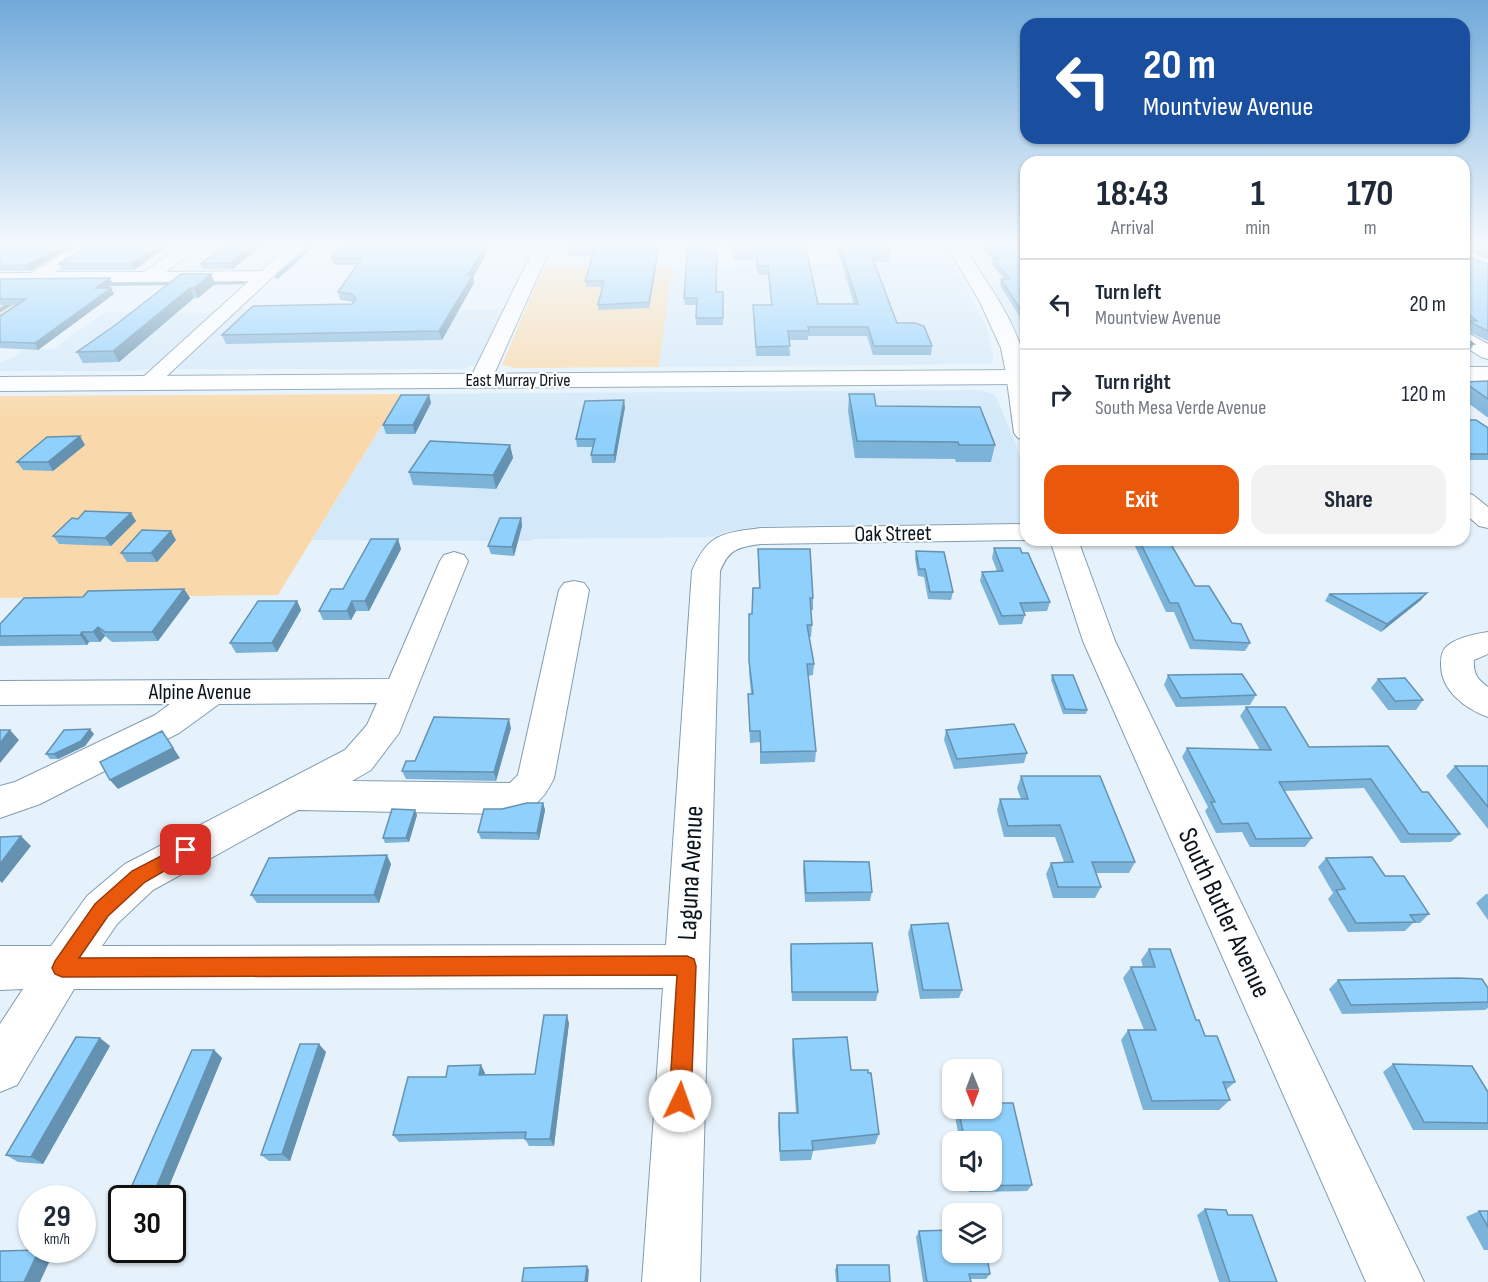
<!DOCTYPE html>
<html lang="en">
<head>
<meta charset="utf-8">
<style>
  body { margin:0; font-family:"Sofia Sans Condensed",sans-serif; background:#f2f2f3; color:#1f2937; height:100vh; display:flex; flex-direction:column; font-size:22px; white-space:nowrap }
  * { box-sizing:border-box; margin:0 }
  p { font-size:20px; color:#747a83 }
  .icon { flex:none; width:33px; height:33px; fill:none; stroke:currentColor; stroke-width:2; stroke-linecap:round; stroke-linejoin:round }
  .map { position:relative; flex:1; overflow:hidden }
  .sheet { position:absolute; left:1020px; top:156px; width:450px; height:390px; display:flex; flex-direction:column; background:#fff; border-radius:18px; box-shadow:0 2px 4px #0004 }
  .sheet>* { flex:none }
  .banner { position:absolute; left:1020px; top:18px; width:450px; height:126px; border-radius:18px; box-shadow:0 2px 4px #0004; background:#1a4fa0; color:#fff; overflow:hidden }
  .needle { width:39px; rotate:179deg }
  .tools { position:absolute; left:942px; top:1059px; display:grid; gap:12px }
  .tools a { display:grid; place-items:center; width:60px; height:60px; border-radius:12px; background:#fff; box-shadow:0 2px 4px #0004; font-size:30px }
  .speed { position:absolute; left:18px; top:1185px; display:flex; gap:12px; font-size:30px; font-weight:700; text-align:center }
  .speed>* { display:grid; place-content:center; width:78px; height:78px; border-radius:50%; background:#fff; box-shadow:0 2px 4px #0004; line-height:1 }
  .speed small { font-size:15px; font-weight:400 }
  .speed .limit { border:3px solid #111; border-radius:9px; background:#fff; color:#111 }
  .pin { position:absolute; display:grid; place-items:center; width:51px; height:51px; color:#fff; margin:-26px; border-radius:12px; box-shadow:0 3px 9px #0006 }
  .me { position:absolute; width:66px; margin:-33px; rotate:3deg; stroke-linejoin:round; filter:drop-shadow(0 0 4px #0008) }
  .turn { display:flex; align-items:center; gap:21px; height:126px; padding:0 24px; font-size:27px }
  .turn .icon { width:78px; height:78px; stroke-width:2.5 }
  .turn b { display:block; font-size:42px; line-height:51px }
  .eta { display:flex; justify-content:space-evenly; align-items:center; height:102px; text-align:center }
  .eta b { font-size:36px; font-weight:700; line-height:42px }
  .button { display:flex; gap:12px; margin-top:auto; padding:12px 24px }
  .button a { flex:1; height:69px; border-radius:18px; background:#ea580c; color:#fff; font-size:24px; font-weight:700; line-height:69px; text-align:center }
  .button a+a { background:#f2f2f3; color:#1f2937 }
  ul { padding:0; list-style:none }
  li { display:flex; align-items:center; gap:18px; height:90px; padding:0 24px; border-top:2px solid #e0e1e3 }
  li div { flex:1 }
  li b { display:block; font-size:22px }
  li em { font-style:normal }
  .map>svg:first-child { display:block }
  .built { fill:#d3e9f9 }
  .green { fill:#f9d9ab }
  .lines { fill:none; stroke-linecap:round; stroke-linejoin:round }
  .stream { stroke:#5c9ac4; stroke-width:4 }
  .minor-casing { stroke:#809db1; stroke-width:2 }
  .highway-casing { stroke:#809db1; stroke-width:2 }
  .minor { fill:#fff; fill-rule:evenodd }
  .highway { fill:#fff; fill-rule:evenodd }
  .wall { fill:#7cb3d9 }
  .shaded-wall { fill:#6592b0 }
  .building { fill:#90d0fc; stroke:#6592b0; stroke-width:1.5 }
  .route { fill:#ea580c; stroke:#983908; stroke-width:1.5 }
  .labels { text-anchor:middle; dominant-baseline:central; stroke-width:4.5; stroke-linejoin:round; paint-order:stroke }
  .far-street-label { font-size:18px; fill:#0a141c; stroke:#fdfdfd }
  .street-label { font-size:22px; fill:#0a141c; stroke:#fdfdfd }
  .near-street-label { font-size:27px; fill:#0a141c; stroke:#fdfdfd }
</style>
</head>
<body>
<div class="map">
<svg width="1488" height="1282" viewBox="0 0 1488 1282">
  <rect width="100%" height="100%" fill="#e6f2fb"/>
  <!-- built -->
  <path class="built" d="M890,245H937L944,247L987,328L994,360L991,364L659,367L672,266L898,265Z
    M989,285H1026V348L1015,327Z
    M239,309H503L476,365L462,369H176Z
    M105,312L213,313L153,368L133,371H0V363L5,360L11,359L24,350L53,349Z
    M980,390L993,394L996,397L1016,444L1026,476V523L762,526L725,532L713,537L533,539L532,541L312,540L401,394Z"/>
  <!-- green -->
  <path class="green" d="M544,266H672L659,367L516,368L502,365Z
    M249,280L244,285L56,286L0,318V301L33,281Z
    M401,394L278,595L0,598V396Z"/>
  <g class="lines">
    <!-- stream -->
    <path class="stream" d="M277,277L314,244
      M206,283L243,282
      M104,284L177,283
      M0,310L13,302"/>
    <defs>
      <path id="minor" d="M80,244H98L55,272H144L184,244H202L166,272L261,271L291,244H308L155,387L148,389L141,387L137,383L141,379L249,281L0,283V273H31Z
        M536,244H552L491,381L487,385L480,387L473,385L469,381Z
        M946,244H962C985,281 1018,322 1026,366C1030,389 1026,416 1026,440L1018,438L1014,433L1006,373L1001,348L980,302Z
        M1464,249L1488,260V272L1464,261Z
        M1464,331L1488,344V359L1481,357L1464,346Z
        M1464,492L1473,495L1488,507V528L1479,526L1464,513Z
        M1026,524V540L761,544C738,547 729,549 720,571L700,1282H642L663,988L74,989L17,1085L0,1092V1024L23,989L0,990V946H51L87,896L125,864L345,750L367,725L377,703L219,704L179,733L40,804L0,818V786L15,782L155,715L170,704L0,705V681L389,679L440,561L444,555L454,552L464,555L468,561L399,733L371,770L352,781L510,783L518,775L559,590L564,583L574,581L584,583L589,590L554,778C542,803 532,810 504,814L298,810L153,890L117,924L102,946L666,945L692,571C708,533 723,533 761,528Z
        M1050,540H1078L1115,641L1424,1282H1366L1083,641Z
        M1488,632V654L1474,660C1473,673 1477,679 1488,687V717C1465,709 1440,690 1441,663C1441,657 1442,650 1447,646C1458,637 1475,634 1488,632Z"/>
      <path id="highway" d="M1464,367H1488V381H1464Z
        M1026,370V384L0,391V377Z"/>
    </defs>
    <!-- minor casing -->
    <use href="#minor" class="minor-casing"/>
    <!-- highway casing -->
    <use href="#highway" class="highway-casing"/>
    <!-- minor -->
    <use href="#minor" class="minor"/>
    <!-- highway -->
    <use href="#highway" class="highway"/>
  </g>
  <!-- wall -->
  <path class="wall" d="M0,244H77L30,271H0Z
    M90,244H171L134,270H63L59,264Z
    M226,244H263L233,269H203L201,264Z
    M345,244H487L488,250L473,277L474,283L442,340L226,344L222,335L352,304L354,302L340,300L338,292L356,265H334L331,258Z
    M569,244H660L649,308L598,310V305L603,287H586L585,281L593,256H568V251L571,244Z
    M731,244H805L818,304H854L837,249L838,244H887L890,254L889,262H874L897,323L932,346L931,355H873L867,336H808V340H789L790,356H756L753,305H771L768,275L758,274L755,260H734Z
    M978,244H1026V327L1000,285L1001,279H1004L992,265L993,260Z
    M1464,244H1488V258L1467,249V256L1488,264V341L1467,331L1466,338L1474,344L1469,352H1464Z
    M211,274L215,284L198,298H194L119,362L83,363L77,352Z
    M0,279L113,284L108,288H111L114,294L38,350L0,348V316L17,305H0Z
    M717,292H723V325H696L697,305H685L684,298Z
    M1488,381V417H1487L1464,400V382Z
    M849,394L876,406L995,445L991,462H956L955,459L855,458L848,411Z
    M429,395L431,403L415,434H386L383,425Z
    M625,407L615,463H592L591,455L593,447H577L576,439Z
    M1464,420L1488,428V460H1464Z
    M85,445L53,471L23,470L17,462Z
    M510,445L513,458L496,489L413,485L409,472Z
    M131,513L136,521L111,546L59,544L53,536L78,519Z
    M521,518L522,526L514,556L491,554L488,546Z
    M398,539L401,549L369,611H356L351,620H323L319,611Z
    M176,540L157,562H127L121,553Z
    M1132,540H1172L1171,544L1195,586L1250,643L1245,651L1190,649L1174,612H1166Z
    M994,548L1022,553L1050,602L1047,611L1024,612L1025,615L1022,624L999,625L980,581L982,572L997,571L992,558Z
    M758,549L813,598V610H811L812,625L811,637H809L814,664L813,675L808,676L816,751L815,762L760,764V742L750,743L748,694H751L749,672V614H752L759,588Z
    M916,551L953,592L951,600L928,599L924,577L918,576L915,558Z
    M184,589L190,598L158,641L112,642L105,636L100,642H89L87,645L0,646V624L83,597Z
    M1329,594L1421,600L1381,632L1325,601Z
    M297,601L301,610L277,652L236,653L230,643Z
    M1052,675L1087,710L1086,714H1063L1051,680Z
    M1168,675L1256,695L1250,705L1176,707L1164,685Z
    M1378,679L1423,700L1416,710H1388L1371,688Z
    M1246,707L1309,747L1422,792L1460,834L1451,842L1401,843L1364,788L1284,791L1312,838L1305,847H1250L1242,832L1216,833L1205,811L1208,807L1182,757L1187,748L1260,750L1240,716Z
    M511,728L496,781L406,779L402,771L415,761Z
    M946,730L1027,753L1024,763L954,769L944,740Z
    M94,734L85,746L58,759H50L46,754Z
    M1455,766H1488V829L1446,776Z
    M1021,776L1135,862L1129,873H1096L1101,887L1095,898H1053L1046,874L1051,863L1064,862L1055,837H1004L997,810L1000,799H1021L1017,788Z
    M543,803L545,810L539,840L481,839L478,832L502,809Z
    M417,815L409,842L385,843L383,838Z
    M1326,858L1385,876L1429,914L1420,923H1413L1405,931L1348,932L1328,899L1333,893L1318,867Z
    M804,861L872,892L870,901L805,902L803,871Z
    M391,864L379,903H257L251,895Z
    M1486,894H1488V920L1476,903Z
    M911,925L962,990L959,998L920,999L908,933Z
    M791,944L878,992L876,1001H792L790,953Z
    M1149,949L1235,1082L1226,1090L1230,1100L1219,1110H1143L1121,1040L1128,1030H1144L1123,978L1131,967H1143L1141,960Z
    M1338,980L1488,988V1008L1485,1010L1342,1014L1329,989Z
    M569,1023L554,1146H529L525,1139L399,1142L393,1135L446,1077L485,1073V1075L535,1074Z
    M793,1039L851,1070L879,1134L875,1144L813,1151L811,1160L780,1161L778,1124L779,1113H796L792,1051Z
    M110,1046L43,1164L18,1162L6,1155Z
    M214,1050L222,1058L165,1196H141L130,1190Z
    M326,1052L290,1161H269L261,1155Z
    M1393,1064L1488,1092V1130H1413L1383,1072Z
    M956,1108H992L1032,1185L1027,1191L969,1192L967,1180H992V1142H960L954,1112Z
    M1205,1209L1228,1215L1277,1282H1219L1197,1215Z
    M1479,1211H1488V1250H1484L1466,1217Z
    M919,1231L990,1274L986,1279H970L971,1282H923L916,1237Z
    M837,1265L890,1282H836L835,1270Z"/>
  <!-- shaded-wall -->
  <path class="shaded-wall" d="M64,244H77L30,271L27,265Z
    M161,244H171L134,270L131,264Z
    M254,244H263L233,269L230,263Z
    M486,244H487L488,250L473,277L474,283L442,340L439,331L468,275Z
    M659,244H660L649,308V302Z
    M211,274L215,284L198,298L194,288Z
    M110,278L113,284L99,294L96,288Z
    M111,288L114,294L38,350L35,343Z
    M190,288L194,298L119,362L113,351Z
    M429,395L431,403L415,434L413,425Z
    M624,400L625,407L615,463L614,455Z
    M80,436L85,445L53,471L48,462Z
    M510,445L513,458L496,489L493,475Z
    M131,513L136,521L111,546L105,538Z
    M521,518L522,526L514,556L512,547Z
    M171,531L176,540L157,562L151,553Z
    M398,539L401,549L369,611L365,601Z
    M184,589L190,598L158,641L152,632Z
    M1427,593L1421,600L1381,632L1387,624Z
    M297,601L301,610L277,652L272,643Z
    M352,601L356,611L351,620L347,611Z
    M98,627L105,636L100,642L93,632Z
    M82,632L89,642L87,645L80,635Z
    M509,719L511,728L496,781L494,772Z
    M90,729L94,734L85,746L58,759L54,754Z
    M10,730L19,740L0,763V743Z
    M162,731L180,758L118,789L110,780Z
    M543,803L545,810L539,840L537,833Z
    M415,810L417,815L409,842L406,838Z
    M21,836L31,846L2,883L0,881V864Z
    M387,855L391,864L379,903L374,895Z
    M567,1015L569,1023L554,1146L550,1139Z
    M100,1038L110,1046L43,1164L31,1157Z
    M319,1044L326,1052L290,1161L282,1154Z
    M214,1050L222,1058L165,1196L155,1190Z
    M481,1065L485,1073L483,1083L479,1075Z
    M39,1250L52,1256L40,1282H24Z
    M587,1266L589,1270L588,1282H585Z"/>
  <!-- building -->
  <path class="building" d="M0,244H64L27,265L0,266Z
    M90,244H161L131,264H59Z
    M226,244H254L230,263L201,264Z
    M345,244H486L468,275H473L439,331L222,335L253,306L352,304L356,299L352,294L338,292L362,258H331Z
    M571,244H659L649,302L598,305L604,281H585L594,251H568Z
    M717,244L716,292H723V318H696L697,298H684L688,245Z
    M732,244H805L818,304H858L839,244H887L890,254H871L897,323H915L924,326L932,346H874L868,327H808L809,331H788L790,346L756,347L753,305H772L768,266H758L755,252H734Z
    M984,244H1026V255H1021L1026,261V318L1001,279H1010L993,259H999Z
    M1464,244H1466L1467,256L1488,264V331L1468,321L1466,338L1474,344H1464V321H1477L1464,311Z
    M1473,244H1488V249Z
    M181,274H211L194,288H190L113,351L77,352L114,326Z
    M110,278L96,288H111L35,343L0,342V316L26,299H0V279Z
    M1488,381V399L1464,382Z
    M849,394H874L876,406L980,407L995,445H959L958,442L857,441Z
    M401,395H429L413,425H383Z
    M624,400L614,455H591L595,439H576L585,401Z
    M1464,420H1476L1488,428V454H1469L1464,450Z
    M80,436L48,462H17L47,437Z
    M430,441L510,445L493,475L409,472Z
    M85,511L131,513L105,538L53,536L72,518L78,519Z
    M500,518H521L512,547L488,546Z
    M142,530L171,531L151,553H121Z
    M371,539H398L365,601H352L347,611H319L331,589H343Z
    M1139,540H1172L1169,541L1195,586H1209L1232,623L1241,624L1250,643L1194,640L1178,603H1170Z
    M994,548H1020L1022,553H1028L1050,602L1020,603L1025,615L1002,616L982,572L1003,571Z
    M758,549H810L813,598H810L812,625H807L814,664H807L816,751L761,752L760,731H750L748,694H753L749,661V614H752L753,588H760Z
    M916,551L944,552L953,592H930L925,569H919Z
    M184,589L152,632H105L98,627L93,632H82L80,635L0,636V624L24,598L83,597L88,591Z
    M1427,593L1387,624L1329,594Z
    M258,601H297L272,643H230Z
    M1242,674L1256,695L1181,698L1168,675Z
    M1052,675H1073L1087,710L1065,709Z
    M1405,678L1423,700L1395,701L1378,679Z
    M1246,707H1285L1309,747L1388,746L1422,792H1428L1460,834H1409L1371,779L1279,782L1312,838L1256,839L1248,823L1222,824L1211,802H1215L1187,748L1271,750Z
    M434,717L509,719L494,772L402,771L406,761H415Z
    M1014,724L1027,753L957,759L946,730Z
    M90,729L81,741L54,754H46L64,730Z
    M0,730H10L0,743Z
    M162,731L173,748L110,780L100,762Z
    M1455,766H1488V807Z
    M1021,776H1100L1135,862H1092L1101,887H1058L1051,863L1073,862L1060,825L1008,826L1000,799H1028Z
    M527,803H543L537,833L478,832L484,809H502Z
    M392,809L415,810L406,838H383Z
    M21,836L0,864V837Z
    M387,855L374,895H251L269,858Z
    M1372,857L1385,876H1404L1429,914L1410,915L1415,922L1356,923L1336,890L1345,889L1326,858Z
    M804,861L869,862L872,892L806,893Z
    M948,923L962,990H923L911,925Z
    M872,943L878,992H792L791,944Z
    M1149,949H1170L1196,1020H1199L1205,1036H1217L1235,1082H1223L1230,1100L1152,1101L1128,1030H1156L1131,967H1155Z
    M1459,978L1482,979L1488,988V1002L1351,1005L1338,980Z
    M544,1015H567L550,1139H525L526,1132L393,1135L408,1077H446L448,1066L481,1065L479,1075L535,1074Z
    M76,1037L100,1038L31,1157L6,1155Z
    M847,1037L851,1070H868V1073H871L879,1134L812,1141L813,1150L780,1151L779,1113H798L793,1039Z
    M300,1044H319L282,1154L261,1155Z
    M192,1050H214L155,1190H130Z
    M1393,1064L1472,1066L1488,1092V1123L1424,1122Z
    M992,1103H1013L1032,1185L973,1186L972,1180H992V1142H965L958,1108H992Z
    M1205,1209L1226,1210L1228,1215H1252L1277,1282H1230Z
    M1479,1211H1488V1227Z
    M952,1230V1252H986L990,1274H969L971,1282H927L919,1231Z
    M39,1250L24,1282H0V1251Z
    M837,1265H889L890,1282H838Z
    M587,1266L585,1282H522L524,1268Z"/>
  <!-- sky -->
  <linearGradient id="sky" x2="0" y2="1"><stop stop-color="#70aada"/><stop offset="0.58" stop-color="#f4f9fd"/><stop offset="1" stop-color="#f4f9fd" stop-opacity="0"/></linearGradient>
  <rect width="1488" height="423" fill="url(#sky)"/>
  <!-- route -->
  <path class="route" d="M186,843L192,845L195,850L192,855L145,882L108,916L79,958L687,956L694,959L696,966L691,1101L688,1109L680,1112L672,1109L669,1101L677,975L62,977L55,974L52,968L55,961L95,904L132,871Z"/>
  <g class="labels">
    <!-- far-street labels -->
    <g class="far-street-label">
      <text x="518" y="380">East Murray Drive</text>
    </g>
    <!-- street labels -->
    <g class="street-label">
      <text transform="translate(893 534) rotate(-1)">Oak Street</text>
      <text x="200" y="692">Alpine Avenue</text>
    </g>
    <!-- near-street labels -->
    <g class="near-street-label">
      <text transform="translate(691 873) rotate(-87)">Laguna Avenue</text>
      <text transform="translate(1224 913) rotate(65)">South Butler Avenue</text>
    </g>
  </g>
</svg>
<div class="tools">
<a><svg class="needle" viewBox="-14 -14 28 28"><path d="M0-13l5 13h-10z" fill="#e53935"/><path d="M0 13l5-13h-10z" fill="#747a83"/></svg></a>
<a><svg class="icon" aria-label="sound" viewBox="0 0 24 24"><path d="M4 9h4l5-4v14l-5-4H4zM17 9q2 3 0 6"/></svg></a>
<a><svg class="icon" aria-label="layers" viewBox="0 0 24 24"><path d="M12 4l9 5-9 5-9-5zM3 14l9 5 9-5"/></svg></a>
</div>
<div class="speed"><div>29<small>km/h</small></div><div class="limit">30</div></div>
<div class="pin" style="left:186px;top:850px;background:#d93025"><svg class="icon" aria-label="arrive" viewBox="0 0 24 24"><path d="M6 21V4h12l-3 4 3 4H6"/></svg></div>
<svg class="me" style="left:680px;top:1101px" viewBox="-20 -20 40 40"><circle r="19" fill="#fff"/><path d="M0-13L10 11 0 6-10 11z" fill="#ea580c"/></svg>
<div class="banner">
<div class="turn"><svg class="icon" aria-label="left" viewBox="0 0 24 24"><path d="M17 20v-9H6M10 6l-5 5 5 5"/></svg><div><b>20 m</b>Mountview Avenue</div></div>
</div>
<section class="sheet">
<div class="eta">
<div><b>18:43</b><p>Arrival</p></div>
<div><b>1</b><p>min</p></div>
<div><b>170</b><p>m</p></div>
</div>
<ul>
<li><svg class="icon" aria-label="left" viewBox="0 0 24 24"><path d="M17 20v-9H6M10 6l-5 5 5 5"/></svg><div><b>Turn left</b><p>Mountview Avenue</p></div><em>20 m</em></li>
<li><svg class="icon" aria-label="right" viewBox="0 0 24 24"><path d="M7 20v-9h11M14 6l5 5-5 5"/></svg><div><b>Turn right</b><p>South Mesa Verde Avenue</p></div><em>120 m</em></li>
</ul>
<div class="button"><a>Exit</a><a>Share</a></div>
</section>
</div>
</body>
</html>
